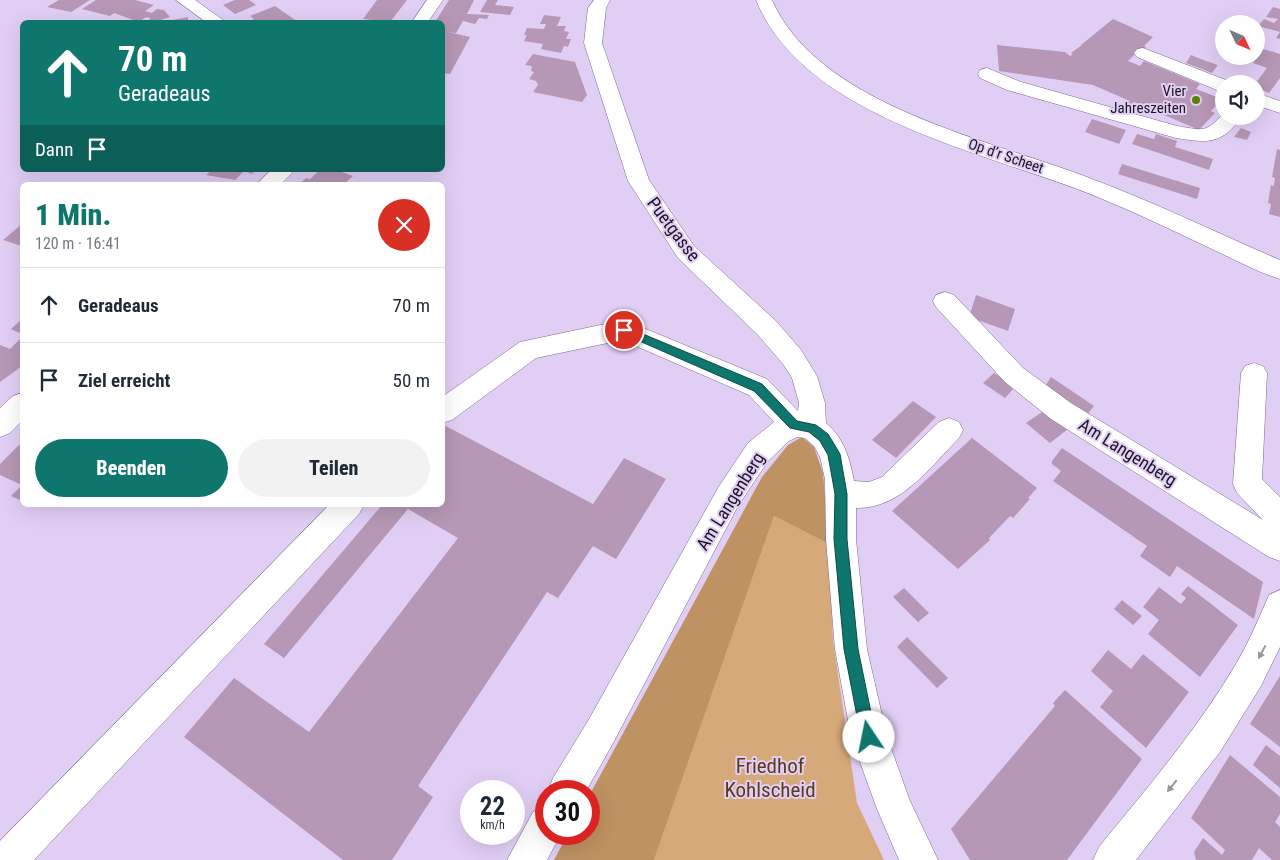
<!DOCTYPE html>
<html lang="de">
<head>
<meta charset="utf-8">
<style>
  body { margin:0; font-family:"Roboto Condensed",sans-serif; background:#f2f2f3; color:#1f2937; height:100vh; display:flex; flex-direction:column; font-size:19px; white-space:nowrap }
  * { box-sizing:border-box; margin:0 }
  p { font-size:16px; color:#747a83 }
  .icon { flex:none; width:28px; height:28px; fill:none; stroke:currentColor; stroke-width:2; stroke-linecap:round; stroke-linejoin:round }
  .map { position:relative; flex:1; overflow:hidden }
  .panel { position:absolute; left:20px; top:182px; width:425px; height:325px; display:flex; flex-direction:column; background:#fff; border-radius:8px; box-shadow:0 5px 20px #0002 }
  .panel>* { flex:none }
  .banner { position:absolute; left:20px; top:20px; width:425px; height:152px; border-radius:8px; box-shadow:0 5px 20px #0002; background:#0f766e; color:#fff; overflow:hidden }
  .needle { width:32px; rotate:134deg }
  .tools { position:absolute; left:1215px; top:15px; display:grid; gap:10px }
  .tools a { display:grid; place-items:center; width:50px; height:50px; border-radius:50%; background:#fff; box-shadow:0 5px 20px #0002; font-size:25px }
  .speed { position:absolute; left:460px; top:780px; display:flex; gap:10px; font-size:25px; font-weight:700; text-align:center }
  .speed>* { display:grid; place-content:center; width:65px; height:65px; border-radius:50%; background:#fff; box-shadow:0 5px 20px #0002; line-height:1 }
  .speed small { font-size:12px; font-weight:400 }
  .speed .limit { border:8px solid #d22; background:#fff; color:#111 }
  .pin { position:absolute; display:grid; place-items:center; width:42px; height:42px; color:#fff; margin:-21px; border:2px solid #fff; border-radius:50%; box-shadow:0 1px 5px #0007 }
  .me { position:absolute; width:55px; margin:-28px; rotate:349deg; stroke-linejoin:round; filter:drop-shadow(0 0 4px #0008) }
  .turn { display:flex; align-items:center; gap:18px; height:105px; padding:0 15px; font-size:22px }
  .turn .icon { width:65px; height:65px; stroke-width:2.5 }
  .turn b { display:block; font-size:35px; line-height:42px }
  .then { display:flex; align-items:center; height:48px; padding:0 15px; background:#0003; gap:10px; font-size:19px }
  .round { display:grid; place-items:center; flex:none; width:52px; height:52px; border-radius:26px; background:#f2f2f3 }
  .headline { display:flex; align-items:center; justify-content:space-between; height:85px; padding:0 15px }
  h1 { font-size:30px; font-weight:800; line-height:38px; color:#0f766e }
  .cta { display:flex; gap:10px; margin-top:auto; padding:10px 15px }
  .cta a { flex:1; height:58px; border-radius:30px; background:#0f766e; color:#fff; font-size:20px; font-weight:800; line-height:58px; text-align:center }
  .cta a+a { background:#f2f2f3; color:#1f2937 }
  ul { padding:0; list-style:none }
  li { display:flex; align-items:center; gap:15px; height:75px; padding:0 15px; border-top:1px solid #e0e1e3 }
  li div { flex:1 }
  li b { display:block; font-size:19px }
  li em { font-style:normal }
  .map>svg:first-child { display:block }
  .green { fill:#d5a97a }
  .forest { fill:#be9263 }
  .building { fill:#b697b5 }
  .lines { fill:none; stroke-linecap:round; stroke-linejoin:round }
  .minor-casing { stroke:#7a698b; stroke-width:1 }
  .minor { fill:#fff; fill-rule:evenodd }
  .oneway { fill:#99969c }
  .route { fill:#0f766e; stroke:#0a4d48 }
  .poi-dot { fill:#5c8100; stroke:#e1cef5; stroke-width:2 }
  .labels { text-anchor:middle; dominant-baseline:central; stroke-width:4; stroke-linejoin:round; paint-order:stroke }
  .far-poi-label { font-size:15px; fill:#1d1624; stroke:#e1cef5; text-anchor:end }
  .far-street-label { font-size:15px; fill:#1d1624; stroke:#e1cef5 }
  .street-label { font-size:18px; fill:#1d1624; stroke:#e1cef5 }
  .near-park-label { font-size:21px; fill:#5c3c18; stroke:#e1cef5 }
</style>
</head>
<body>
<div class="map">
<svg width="1280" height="860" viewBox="0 0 1280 860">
  <rect width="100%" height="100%" fill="#e1cef5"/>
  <!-- green -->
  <path class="green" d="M774,516L829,544L833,641L857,803L884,860H654Z"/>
  <!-- forest -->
  <path class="forest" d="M802,437L814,447L823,473L829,544L774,516L654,860H554L568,834H589V796L762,477L788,445Z"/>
  <!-- building -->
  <path class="building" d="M59,0H90L71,12L47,7Z
    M96,0H135L154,5L145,11L152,13L157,9L164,10L170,17L154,22L149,20L151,18L146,17L139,22L114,13L110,16L82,9Z
    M235,0H249L256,5L235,14L223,5Z
    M377,0H407L390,22L363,19Z
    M449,0H474L467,14L489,15L487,19L479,18L475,24L463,21L456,33L448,32L470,37L450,74L442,73V22H435Z
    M487,0H498L495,5L514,7L510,15L480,12Z
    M275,6L298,22H246L254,19L250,16Z
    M1273,7L1280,9V39L1276,38L1280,32L1258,26L1264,19L1274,23L1278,19L1266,17Z
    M544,15L561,17L557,26H566L564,31L569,32L566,39H571L568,47L564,46L561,53L541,49L543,44L524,41L527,35H524L527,28L544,29L546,24H540Z
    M188,17V22H172L173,20Z
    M1113,19L1153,37L1144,46L1146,47L1142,51L1139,50L1128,61L1140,66L1144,61L1200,84L1196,89L1222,99L1211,111L1215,113L1199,130L1134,102L1128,108L1124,107L1130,101L1093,85L999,71L997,45L1065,52L1070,56L1073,54L1071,53L1082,45H1081Z
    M1263,49L1280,54V78L1269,93L1256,88L1255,84L1267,68L1253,63Z
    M533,54L575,62L587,95L582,102L533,92L538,85L536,81L529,79L534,72L531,71L532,66L525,65Z
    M1191,55L1206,61L1218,65L1212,73L1186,63Z
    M1092,119L1126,130L1119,144L1085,132Z
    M1241,128L1251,132L1247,140L1234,137Z
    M1137,134L1154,139L1156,134L1177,141L1175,147L1213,159L1209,170L1132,144Z
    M1277,149L1280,150V217L1269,214L1271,204L1268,203L1271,185L1274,186L1275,178L1272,177Z
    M1122,164L1200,188L1197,199L1118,174Z
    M212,170L227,171L256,170L252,174L244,171L235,180L206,175Z
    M320,170H341L339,171L353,176L343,185H298L306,178L310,179Z
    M22,224V246L3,240Z
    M976,295L1015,309L1008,331L969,317Z
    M21,320L22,321V334L11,329Z
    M21,338L22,366L0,382V345L10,349Z
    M994,373L1015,387L1005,398L983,383Z
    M1051,377L1094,406L1086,416L1044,388Z
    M913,401L936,417L896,458L872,440Z
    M1045,410L1068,429L1050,443L1026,423Z
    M442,424L593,504L624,458L666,479L616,559L593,546L558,598L547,592L418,786L433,797L392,860H343L184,737L234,678L309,732L458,538L408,509L284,658L264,644L382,505H442Z
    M972,438L1037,488L1028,498L1030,499L1013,518L1010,516L989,538L990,540L958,569L892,511Z
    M22,442V501L11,496L22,485L0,475V464Z
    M1062,448L1263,582L1254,619L1177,566L1170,577L1140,556L1147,546L1053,481L1061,471L1052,464V461Z
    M1188,586L1238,625L1200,677L1148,634L1159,620L1143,607L1159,587L1181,604L1186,598L1181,594Z
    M904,588L929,613L918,622L893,597Z
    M1122,600L1142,616L1133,625L1114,609Z
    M907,637L948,678L937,688L897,647Z
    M1108,650L1131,669L1143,654L1189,692L1146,748L1100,707L1113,691L1091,671Z
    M1280,676V747L1250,724Z
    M1065,690L1142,759L1067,860H970L951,829L1044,719L1055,706L1053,703Z
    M1266,745L1280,756V788L1253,765Z
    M1230,755L1280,797V814L1275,822L1280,827V860H1272L1259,848L1252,860H1196L1194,852L1203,838L1222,855L1225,850L1191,818Z"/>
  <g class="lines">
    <defs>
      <path id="minor" d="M176,0H195L226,22H206Z
        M427,0H443L428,22H412Z
        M594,0H610L606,8L602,43L649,180L694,246L776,321L801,350L817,376L825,403L826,423C844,438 850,459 854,481L869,482L882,477L939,422L949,418L959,422L963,430L959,438C930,467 901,509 856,508V539L867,649L887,737L910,801L938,860H899L877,809L851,737L835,649L826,539L825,479L820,457L814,446L805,438L797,437L789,441L768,461L738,506L612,745L586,791H548L553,778L588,721L718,488L748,443L774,422L749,395L622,340L536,358L452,420L442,423V397L520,342L624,320L767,379L798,411L799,403L792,378L783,364L758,335L678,258L628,181L584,43L588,8Z
        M756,0H772C819,107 993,140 1092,179C1156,203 1217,233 1280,260V279C1257,272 1236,260 1214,250C1176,232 1139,214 1100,198C992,153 805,120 756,0Z
        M1143,48L1231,82L1232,84H1224V92L1217,90L1137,57L1134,53L1137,49Z
        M987,68L1021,82L1177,126C1203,130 1205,134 1224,113V116H1242C1222,145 1208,143 1176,138L1007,90L980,78L978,74L980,70Z
        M1256,93L1280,101V113L1256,105Z
        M271,170H295L280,185H256Z
        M945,292L954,295L1023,368L1071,403L1263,520L1237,493L1233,484L1241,373L1245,366L1254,363L1263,366L1267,373L1262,479L1280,497V561L1269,557L1051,419L1005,382L936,307L933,301L936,295Z
        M22,393V421L10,433L0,437V408L13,396Z
        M329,505H364L359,514L34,860H0V841Z
        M1280,590V647L1261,686L1220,752L1136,860H1093L1099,847C1147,788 1197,730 1236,664C1249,642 1259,618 1269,595Z
        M546,806V834H561L547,860H507L533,812Z"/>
    </defs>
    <!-- minor casing -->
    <use href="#minor" class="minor-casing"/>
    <!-- minor -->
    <use href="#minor" class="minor"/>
  </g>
  <!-- one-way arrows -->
  <defs><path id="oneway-solid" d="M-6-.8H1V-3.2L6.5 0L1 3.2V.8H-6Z" transform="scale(1.25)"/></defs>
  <g class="oneway">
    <use href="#oneway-solid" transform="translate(1262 652) rotate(118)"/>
    <use href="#oneway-solid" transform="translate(1172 786) rotate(129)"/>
  </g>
  <!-- route -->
  <path class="route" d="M624,326L762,384L797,421L816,425L828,434L840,454L847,494V539L858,649L876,737L874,742L869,744L863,742L861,737L844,649L834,539L835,494L828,455L820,441L809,432L790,428L754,391L621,333L619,330L621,328Z"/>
  <!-- markers -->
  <circle class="poi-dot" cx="1196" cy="100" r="5"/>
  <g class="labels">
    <!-- far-poi labels -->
    <g class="far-poi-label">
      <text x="1186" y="91">Vier<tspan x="1186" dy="17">Jahreszeiten</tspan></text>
    </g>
    <!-- far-street labels -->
    <g class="far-street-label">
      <text transform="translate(1006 156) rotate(19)">Op d’r Scheet</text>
    </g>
    <!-- street labels -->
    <g class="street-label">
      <text transform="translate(674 229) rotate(53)">Puetgasse</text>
      <text transform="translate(1128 452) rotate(32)">Am Langenberg</text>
      <text transform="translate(730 501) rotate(-58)">Am Langenberg</text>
    </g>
    <!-- near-park labels -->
    <g class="near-park-label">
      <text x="770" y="766">Friedhof<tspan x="770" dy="24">Kohlscheid</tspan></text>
    </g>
  </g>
</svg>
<div class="tools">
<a><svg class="needle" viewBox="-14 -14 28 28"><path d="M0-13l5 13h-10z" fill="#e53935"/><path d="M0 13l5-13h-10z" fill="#747a83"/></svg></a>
<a><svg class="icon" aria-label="sound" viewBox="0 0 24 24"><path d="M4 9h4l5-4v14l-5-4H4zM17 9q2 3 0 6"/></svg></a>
</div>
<div class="speed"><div>22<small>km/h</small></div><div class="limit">30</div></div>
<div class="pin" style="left:624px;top:330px;background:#d93025"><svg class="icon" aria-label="arrive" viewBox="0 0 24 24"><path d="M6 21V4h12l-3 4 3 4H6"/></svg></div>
<svg class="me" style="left:869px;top:737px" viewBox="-20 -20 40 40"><circle r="19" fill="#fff"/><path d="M0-13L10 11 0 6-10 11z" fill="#0f766e"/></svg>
<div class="banner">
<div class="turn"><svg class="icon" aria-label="ahead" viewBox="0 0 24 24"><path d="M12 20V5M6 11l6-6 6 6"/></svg><div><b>70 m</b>Geradeaus</div></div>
<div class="then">Dann<svg class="icon" aria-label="arrive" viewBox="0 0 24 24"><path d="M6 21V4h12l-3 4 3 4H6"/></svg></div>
</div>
<section class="panel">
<div class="headline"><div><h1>1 Min.</h1><p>120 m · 16:41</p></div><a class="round" style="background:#d93025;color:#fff"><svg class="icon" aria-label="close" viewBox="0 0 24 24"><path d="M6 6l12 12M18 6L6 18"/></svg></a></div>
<ul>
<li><svg class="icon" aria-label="ahead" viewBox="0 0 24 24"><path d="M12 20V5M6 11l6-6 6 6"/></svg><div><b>Geradeaus</b></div><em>70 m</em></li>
<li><svg class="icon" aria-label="arrive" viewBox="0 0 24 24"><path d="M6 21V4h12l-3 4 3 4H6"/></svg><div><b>Ziel erreicht</b></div><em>50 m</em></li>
</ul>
<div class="cta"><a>Beenden</a><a>Teilen</a></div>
</section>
</div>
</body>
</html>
